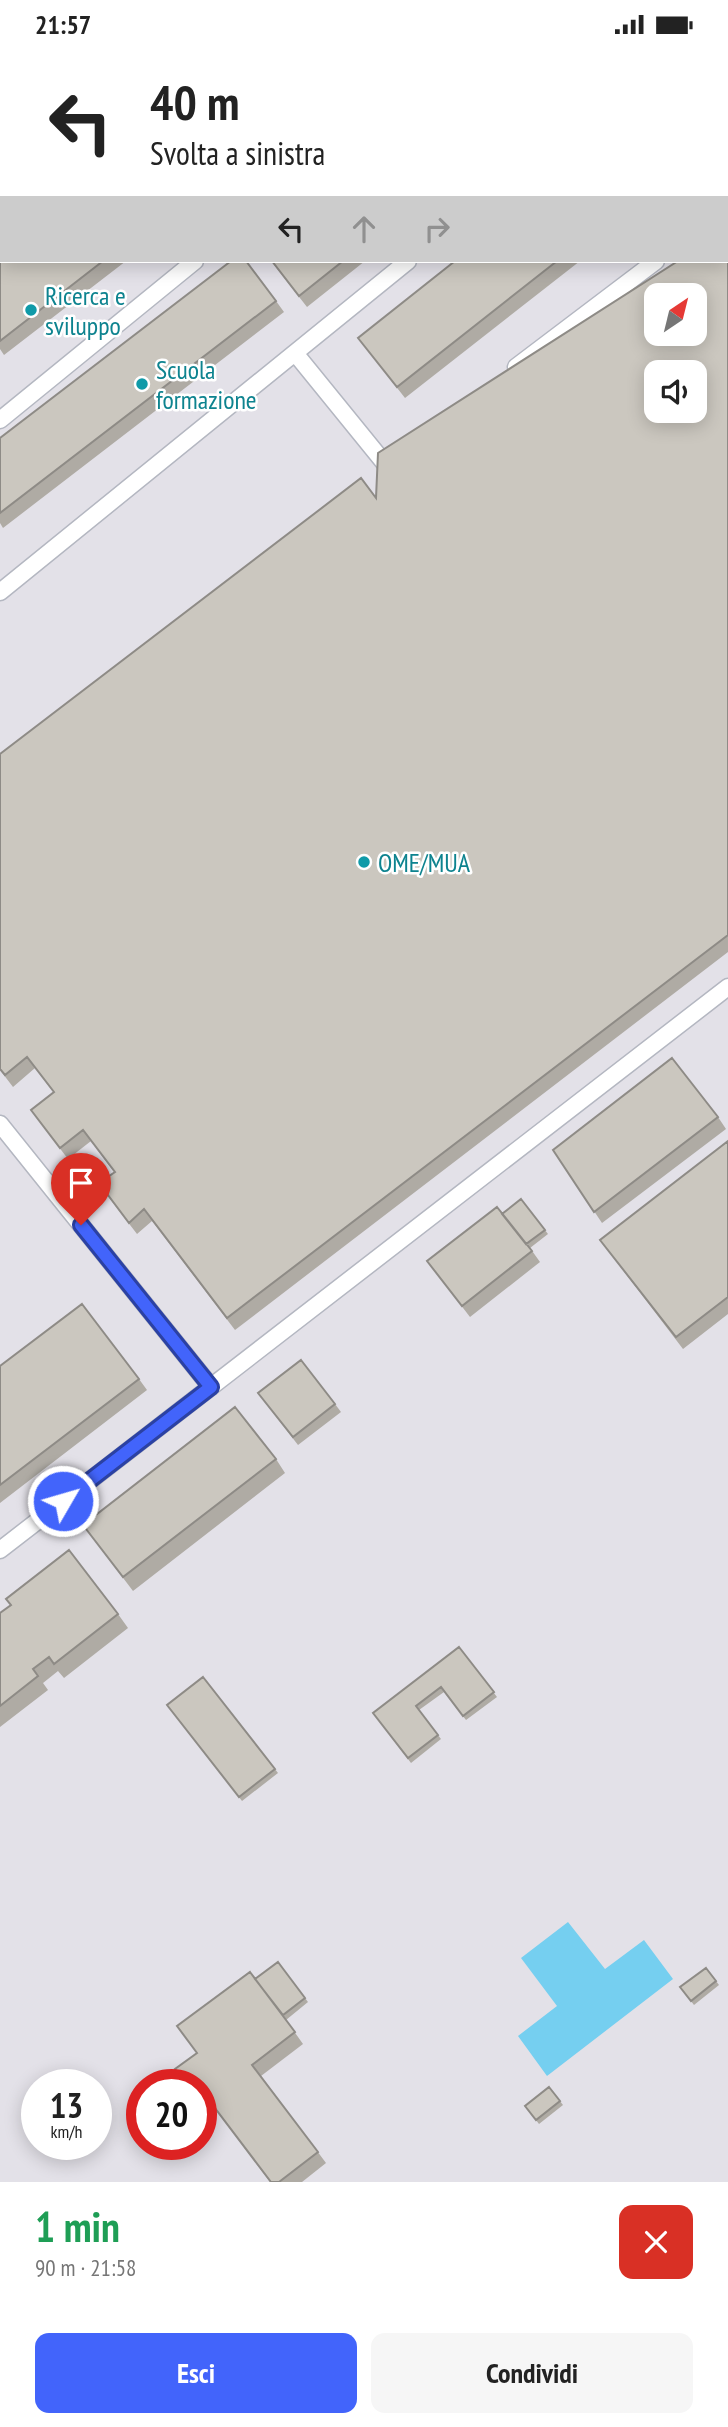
<!DOCTYPE html>
<html lang="it">
<head>
<meta charset="utf-8">
<style>
  body { margin:0; font-family:"PT Sans Narrow",sans-serif; background:#f6f6f6; color:#222; height:100vh; display:flex; flex-direction:column; font-size:26px; white-space:nowrap }
  * { box-sizing:border-box; margin:0 }
  p { font-size:23px; color:#767676 }
  .icon { flex:none; width:38px; height:38px; fill:none; stroke:currentColor; stroke-width:2; stroke-linecap:round; stroke-linejoin:round }
  .map { position:relative; height:2133px; overflow:hidden }
  .drawer { display:flex; flex-direction:column; background:#fff; flex:1 }
  .drawer>* { flex:none }
  .banner { position:absolute; left:0px; top:0px; width:728px; height:214px; box-shadow:0 4px 18px #0003; background:#fff; color:#222; overflow:hidden }
  .needle { width:46px; rotate:35deg }
  .controls { position:absolute; left:644px; top:234px; display:grid; gap:14px }
  .controls a { display:grid; place-items:center; width:63px; height:63px; border-radius:14px; background:#fff; box-shadow:0 4px 18px #0003; font-size:35px }
  .speed { position:absolute; left:21px; top:2020px; display:flex; gap:14px; font-size:35px; font-weight:700; text-align:center }
  .speed>* { display:grid; place-content:center; width:91px; height:91px; border-radius:50%; background:#fff; box-shadow:0 4px 18px #0003; line-height:1 }
  .speed small { font-size:18px; font-weight:400 }
  .speed .limit { border:10px solid #d22; background:#fff; color:#111 }
  .pin { position:absolute; display:grid; place-items:center; width:60px; height:60px; color:#fff; margin:-72px -30px; border-radius:50% 50% 50% 0; rotate:-45deg; box-shadow:0 0 7px #0007 }
  .pin .icon { rotate:45deg }
  .me { position:absolute; width:77px; margin:-38px; rotate:52deg; stroke-linejoin:round; filter:drop-shadow(0 0 5px #0008) }
  .turn { display:flex; align-items:center; gap:24px; height:147px; padding:0 35px; font-size:32px }
  .turn .icon { width:91px; height:91px; stroke-width:2.5 }
  .turn b { display:block; font-size:49px; line-height:60px }
  .lanes { display:flex; align-items:center; height:66px; padding:0 35px; background:#0003; justify-content:center; gap:35px; direction:ltr }
  .lanes .off { opacity:.35 }
  .round { display:grid; place-items:center; flex:none; width:74px; height:74px; border-radius:14px; background:#f6f6f6 }
  .overview { display:flex; align-items:center; justify-content:space-between; height:119px; padding:0 35px }
  h1 { font-size:42px; font-weight:800; line-height:52px; color:#1e9e55 }
  .cta { display:flex; gap:14px; margin-top:auto; padding:14px 35px }
  .cta a { flex:1; height:80px; border-radius:14px; background:#4264fb; color:#fff; font-size:28px; font-weight:800; line-height:80px; text-align:center }
  .cta a+a { background:#f6f6f6; color:#222 }
  .status { display:flex; justify-content:space-between; align-items:center; height:49px; padding:0 35px; background:#fff; direction:ltr }
  .status svg { height:19px; fill:currentColor }
  .map>svg:first-child { display:block }
  .industrial { fill:#e3e1e8; fill-rule:evenodd }
  .water { fill:#75cff0 }
  .lines { fill:none; stroke-linecap:round; stroke-linejoin:round }
  .service-casing { stroke:#b4b7c1; stroke-width:19 }
  .service { stroke:#fff; stroke-width:16 }
  .wall { fill:#afaba4 }
  .building { fill:#cbc7bf; stroke:#8e8b86; stroke-width:2; fill-rule:evenodd }
  .route-casing { stroke:#2b41a3; stroke-width:18 }
  .route { stroke:#4264fb; stroke-width:12 }
  .culture-dot { fill:#0f9aa8; stroke:#fff; stroke-width:2.5 }
  .labels { text-anchor:middle; dominant-baseline:central; stroke-width:5; stroke-linejoin:round; paint-order:stroke }
  .culture-label { font-size:26px; fill:#0d838f; stroke:#fff; text-anchor:start }
</style>
</head>
<body>
<div class="status"><b>21:57</b><svg viewBox="0 0 49 12"><path d="M0 12V9h3v3zM5 12V6h3v6zM10 12V3h3v9zM15 12V0h3v12zM26 1h20v11H26zM47 4h2v5h-2z"/></svg></div>
<div class="map">
<svg width="728" height="2133" viewBox="0 0 728 2133">
  <rect width="100%" height="100%" fill="#efe9e1"/>
  <!-- industrial -->
  <path class="industrial" d="M0,0H728V2133H0ZM2,2H726V212H2ZM656,247H695V285H656ZM656,324H695V362H656ZM37,2035H96V2095H37ZM142,2035H201V2095H142Z"/>
  <!-- water -->
  <path class="water" d="M568,1873L605,1920L644,1891L673,1930L547,2027L518,1987L557,1957L521,1909Z"/>
  <g class="lines">
    <defs>
      <path id="service" d="M452,0L454,2
        M295,304L386,416L392,411
        M516,318L656,212
        M0,371L195,212
        M0,543L408,212
        M0,1075L211,1338
        M0,1501L728,938"/>
    </defs>
    <!-- service casing -->
    <use href="#service" class="service-casing"/>
    <!-- service -->
    <use href="#service" class="service"/>
  </g>
  <!-- wall -->
  <path class="wall" d="M728,145V903L235,1281L152,1172L137,1185L107,1146L99,1134L114,1123L91,1092L68,1110L39,1072L31,1061L54,1044L35,1019L13,1038L0,1021V705L376,449L728,180L726,177V147Z
    M0,205L2,212H126L4,306L0,300Z
    M271,212H365L307,258Z
    M455,212H580L405,349L358,289Z
    M276,252L284,263L3,479L0,474V389Z
    M718,1068L726,1080L602,1174L553,1101Z
    M728,1092V1265L683,1300L600,1191Z
    M521,1150L548,1185L530,1199L540,1213L470,1268L427,1212L502,1165Z
    M0,1317L139,1330L147,1341L0,1454Z
    M264,1352L335,1355L341,1363L298,1396Z
    M276,1410L285,1424L133,1542L83,1476Z
    M0,1564L118,1565L128,1579L64,1629L58,1622L43,1634L48,1641L0,1678Z
    M459,1598L497,1648L466,1671L444,1643L419,1661L441,1690L411,1714L373,1664Z
    M203,1628L278,1724L242,1752L167,1656Z
    M278,1913L308,1953L286,1971L303,1995L261,2027L326,2114L302,2133H270L216,2061L209,2067L201,2056V2035L197,2004L255,1930Z
    M706,1919L719,1936L694,1956L680,1938Z
    M549,2038L563,2056L539,2075L525,2057Z"/>
  <!-- building -->
  <path class="building" d="M265,0H281L283,2H263Z
    M728,145V179L726,176V147Z
    M728,180V886L227,1269L144,1160L129,1174L99,1134L115,1123L83,1081L60,1099L31,1061L54,1043L27,1008L5,1026L0,1020V705L361,429L376,449L378,404L678,212H726V181ZM656,247H695V285H656ZM656,324H695V362H656Z
    M2,204V212H103L0,292V205Z
    M231,212H246L276,252L0,464V389Z
    M272,212H343L299,247Z
    M455,212H557L397,338L358,289Z
    M672,1009L718,1068L594,1163L553,1101Z
    M728,1092V1248L676,1288L600,1191Z
    M521,1150L545,1181L526,1195L502,1165Z
    M497,1158L532,1202L462,1257L427,1212Z
    M82,1255L139,1330L0,1436V1317Z
    M301,1311L335,1355L293,1388L258,1344Z
    M235,1358L276,1410L123,1528L83,1476Z
    M69,1501L118,1565L54,1615L49,1608L33,1620L38,1627L0,1657V1564L11,1556L6,1550Z
    M459,1598L494,1643L463,1667L441,1638L416,1657L438,1686L408,1709L373,1664Z
    M203,1628L275,1720L239,1748L167,1656Z
    M278,1913L305,1949L283,1966L255,1930Z
    M706,1919L716,1932L691,1952L680,1938Z
    M250,1923L295,1983L252,2016L318,2103L279,2133H271L208,2050L201,2055V2035H186L175,2020L197,2004L177,1977Z
    M549,2038L560,2052L536,2071L525,2057Z"/>
  <g class="lines">
    <defs>
      <path id="route" d="M63,1452L211,1338L81,1176"/>
    </defs>
    <!-- route casing -->
    <use href="#route" class="route-casing"/>
    <!-- route -->
    <use href="#route" class="route"/>
  </g>
  <!-- markers -->
  <g class="culture-dot">
    <circle cx="31" cy="261" r="7"/>
    <circle cx="142" cy="335" r="7"/>
    <circle cx="364" cy="813" r="7"/>
  </g>
  <g class="labels">
    <!-- culture labels -->
    <g class="culture-label">
      <text x="45" y="246">Ricerca e<tspan x="45" dy="30">sviluppo</tspan></text>
      <text x="156" y="320">Scuola<tspan x="156" dy="30">formazione</tspan></text>
      <text x="378" y="813">OME/MUA</text>
    </g>
  </g>
</svg>
<div class="controls">
<a><svg class="needle" viewBox="-14 -14 28 28"><path d="M0-13l5 13h-10z" fill="#e53935"/><path d="M0 13l5-13h-10z" fill="#767676"/></svg></a>
<a><svg class="icon" aria-label="sound" viewBox="0 0 24 24"><path d="M4 9h4l5-4v14l-5-4H4zM17 9q2 3 0 6"/></svg></a>
</div>
<div class="speed"><div>13<small>km/h</small></div><div class="limit">20</div></div>
<div class="pin" style="left:81px;top:1176px;background:#d93025"><svg class="icon" aria-label="arrive" viewBox="0 0 24 24"><path d="M6 21V4h12l-3 4 3 4H6"/></svg></div>
<svg class="me" style="left:63px;top:1452px" viewBox="-20 -20 40 40"><circle r="17" fill="#4264fb" stroke="#fff" stroke-width="3"/><path d="M0-11L8 9 0 5-8 9z" fill="#fff"/></svg>
<div class="banner">
<div class="turn"><svg class="icon" aria-label="left" viewBox="0 0 24 24"><path d="M17 20v-9H6M10 6l-5 5 5 5"/></svg><div><b>40 m</b>Svolta a sinistra</div></div>
<div class="lanes"><svg class="icon" aria-label="left" viewBox="0 0 24 24"><path d="M17 20v-9H6M10 6l-5 5 5 5"/></svg><svg class="icon off" aria-label="ahead" viewBox="0 0 24 24"><path d="M12 20V5M6 11l6-6 6 6"/></svg><svg class="icon off" aria-label="right" viewBox="0 0 24 24"><path d="M7 20v-9h11M14 6l5 5-5 5"/></svg></div>
</div>
</div>
<section class="drawer">
<div class="overview"><div><h1>1 min</h1><p>90 m · 21:58</p></div><a class="round" style="background:#d93025;color:#fff"><svg class="icon" aria-label="close" viewBox="0 0 24 24"><path d="M6 6l12 12M18 6L6 18"/></svg></a></div>
<div class="cta"><a>Esci</a><a>Condividi</a></div>
</section>
</body>
</html>
